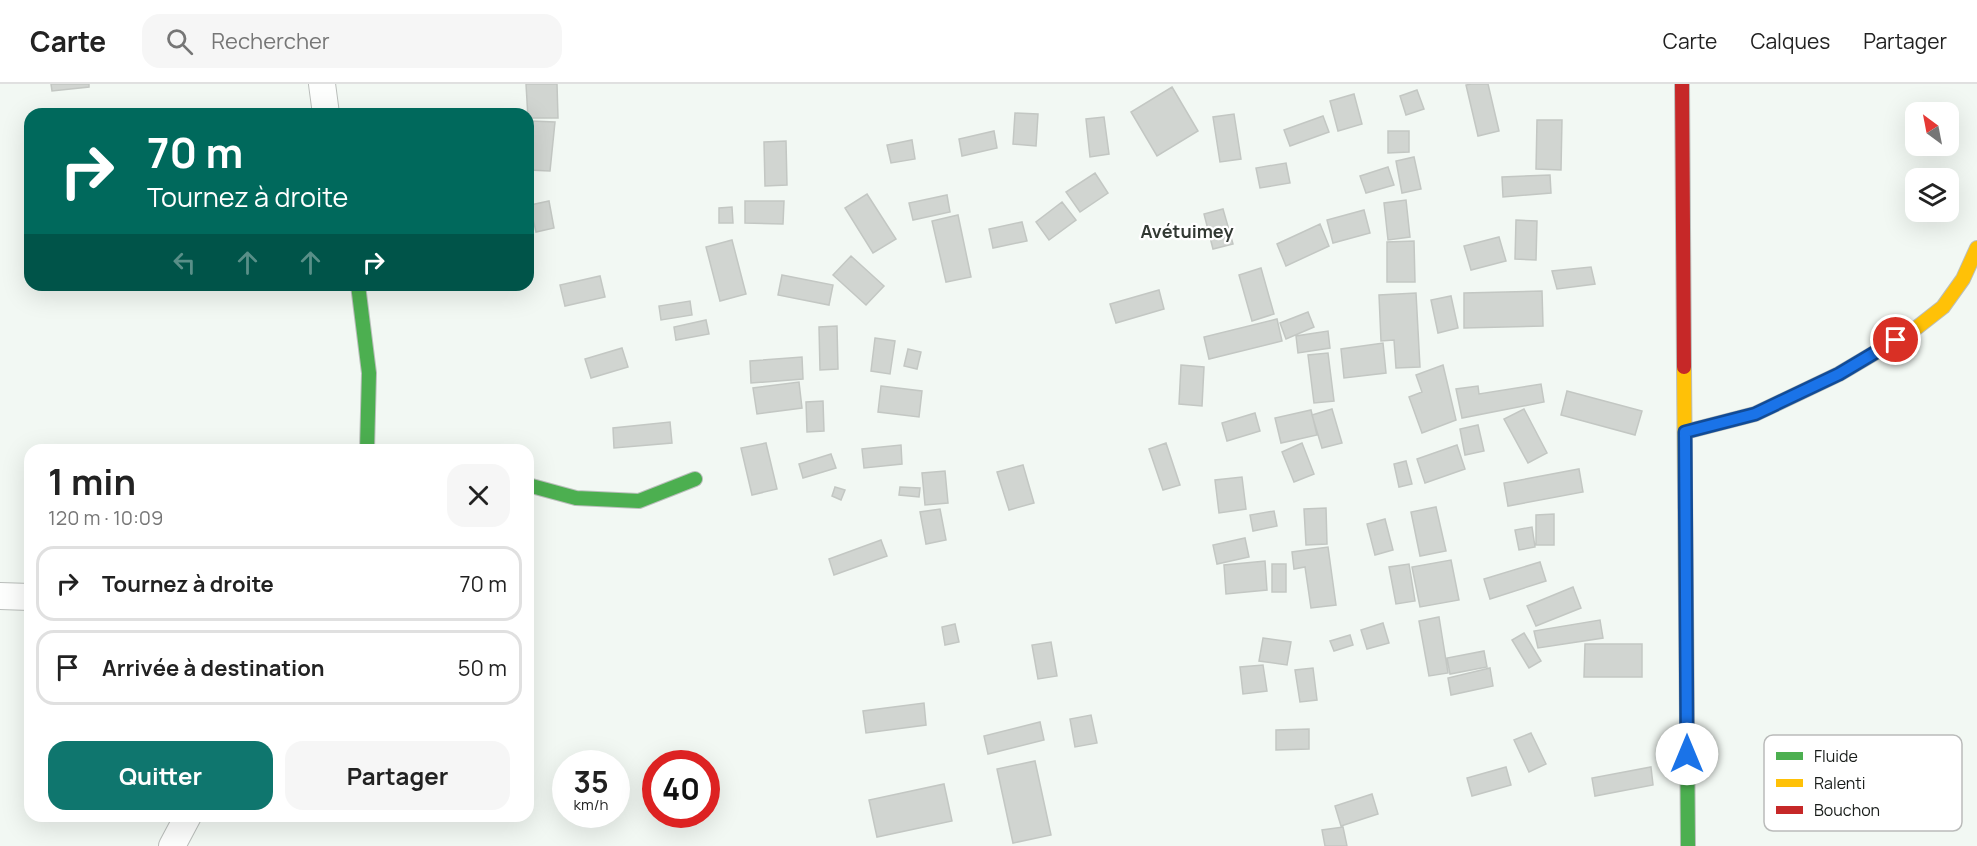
<!DOCTYPE html>
<html lang="fr">
<head>
<meta charset="utf-8">
<style>
  body { margin:0; font-family:Manrope,sans-serif; background:#f6f6f6; color:#222; height:100vh; display:flex; flex-direction:column; font-size:22px; white-space:nowrap }
  * { box-sizing:border-box; margin:0 }
  p { font-size:20px; color:#767676 }
  .icon { flex:none; width:33px; height:33px; fill:none; stroke:currentColor; stroke-width:2; stroke-linecap:round; stroke-linejoin:round }
  .map { position:relative; flex:1; overflow:hidden }
  .details { position:absolute; left:24px; top:360px; width:510px; height:378px; display:flex; flex-direction:column; background:#fff; border-radius:18px; box-shadow:0 6px 24px #0002 }
  .details>* { flex:none }
  .guide { position:absolute; left:24px; top:24px; width:510px; height:183px; border-radius:18px; box-shadow:0 6px 24px #0002; background:#00695c; color:#fff; overflow:hidden }
  .needle { width:39px; rotate:328deg }
  .tools { position:absolute; left:1905px; top:18px; display:grid; gap:12px }
  .tools a { display:grid; place-items:center; width:54px; height:54px; border-radius:12px; background:#fff; box-shadow:0 6px 24px #0002; font-size:30px }
  .speed { position:absolute; left:552px; top:666px; display:flex; gap:12px; font-size:30px; font-weight:700; text-align:center }
  .speed>* { display:grid; place-content:center; width:78px; height:78px; border-radius:50%; background:#fff; box-shadow:0 6px 24px #0002; line-height:1 }
  .speed small { font-size:15px; font-weight:400 }
  .speed .limit { border:9px solid #d22; background:#fff; color:#111 }
  .pin { position:absolute; display:grid; place-items:center; width:51px; height:51px; color:#fff; margin:-26px; border:3px solid #fff; border-radius:50%; box-shadow:0 2px 6px #0007 }
  .me { position:absolute; width:66px; margin:-33px; rotate:0deg; stroke-linejoin:round; filter:drop-shadow(0 0 4px #0008) }
  .turn { display:flex; align-items:center; gap:21px; height:126px; padding:0 24px; font-size:27px }
  .turn .icon { width:78px; height:78px; stroke-width:2.5 }
  .turn b { display:block; font-size:42px; line-height:51px }
  .lanes { display:flex; align-items:center; height:57px; padding:0 24px; background:#0003; justify-content:center; gap:30px; direction:ltr }
  .lanes .off { opacity:.35 }
  .round { display:grid; place-items:center; flex:none; width:63px; height:63px; border-radius:18px; background:#f6f6f6 }
  .overview { display:flex; align-items:center; justify-content:space-between; height:102px; padding:0 24px }
  h1 { font-size:36px; font-weight:700; line-height:45px }
  .primary-button { display:flex; gap:12px; margin-top:auto; padding:12px 24px }
  .primary-button a { flex:1; height:69px; border-radius:18px; background:#0f766e; color:#fff; font-size:24px; font-weight:700; line-height:69px; text-align:center }
  .primary-button a+a { background:#f6f6f6; color:#222 }
  ul { padding:0; list-style:none }
  li { display:flex; align-items:center; gap:18px; height:75px; margin:0 12px 9px; padding:0 12px; border:3px solid #e0e0e0; border-radius:18px }
  li div { flex:1 }
  li b { display:block; font-size:22px }
  li em { font-style:normal }
  header { display:flex; align-items:center; gap:36px; box-sizing:border-box; height:84px; padding:0 30px; background:#fff; border-bottom:2px solid #e0e0e0 }
  header strong { font-size:28px }
  nav { display:flex; gap:33px; margin-inline-start:auto; font-size:21px }
  .search { width:420px; height:54px; background:#f6f6f6; display:flex; align-items:center; gap:15px; box-sizing:border-box; padding:0 21px; border-radius:18px; color:#767676; font-size:22px }
  .map>svg:first-child { display:block }
  .building { fill:#d1d5d1; stroke:#c3c7c3; stroke-width:1.5 }
  .lines { fill:none; stroke-linecap:round; stroke-linejoin:round }
  .street-casing { stroke:#babebb; stroke-width:28 }
  .fast-casing { stroke:#babebb; stroke-width:16 }
  .slow-casing { stroke:#babebb; stroke-width:16 }
  .jam-casing { stroke:#babebb; stroke-width:16 }
  .street { stroke:#fdfefd; stroke-width:26 }
  .fast { stroke:#4caf50; stroke-width:14 }
  .slow { stroke:#ffc107; stroke-width:14 }
  .jam { stroke:#c62828; stroke-width:14 }
  .route-casing { stroke:#114b97; stroke-width:15 }
  .route { stroke:#1a73e8; stroke-width:10 }
  .labels { text-anchor:middle; dominant-baseline:central; stroke-width:4.5; stroke-linejoin:round; paint-order:stroke }
  .quarter-label { font-size:18px; font-weight:bold; fill:#323933; stroke:#fff }
  .key { fill:#fff; stroke:#babbba; stroke-width:1.5 }
  .key-label { font-size:16px; fill:#181c19 }
</style>
</head>
<body>
<header>
<strong>Carte</strong>
<div class="search"><svg class="icon" aria-label="search" viewBox="0 0 24 24"><circle cx="10" cy="10" r="6"/><path d="M15 15l6 6"/></svg>Rechercher</div>
<nav><a>Carte</a><a>Calques</a><a>Partager</a></nav>
</header>
<div class="map">
<svg width="1977" height="762" viewBox="0 0 1977 762">
  <rect width="100%" height="100%" fill="#f2f8f3"/>
  <!-- building -->
  <path class="building" d="M51,0H89V3L52,7Z
    M526,0H557L558,34H528Z
    M1471,0H1488L1499,47L1478,52L1466,1Z
    M1172,3L1198,47L1157,72L1131,28Z
    M1417,6L1424,25L1406,31L1400,12Z
    M1354,10L1362,40L1338,47L1330,17Z
    M1015,29L1038,30L1036,62L1013,60Z
    M1234,30L1241,75L1220,78L1213,33Z
    M1323,32L1329,48L1290,62L1284,46Z
    M1104,33L1109,70L1090,73L1086,35Z
    M1537,36H1562L1561,86L1536,85Z
    M531,37L555,38L550,87L528,86Z
    M994,47L997,64L962,72L959,55Z
    M1388,47H1409V68L1388,69Z
    M912,56L915,75L891,79L887,61Z
    M786,57L787,101L765,102L764,58Z
    M1414,73L1421,105L1402,109L1396,77Z
    M1286,79L1290,99L1260,104L1256,84Z
    M1388,83L1394,101L1366,109L1360,92Z
    M1095,89L1108,109L1080,128L1066,108Z
    M1550,91L1551,109L1503,113L1502,93Z
    M867,110L896,155L873,169L845,124Z
    M947,111L950,128L913,136L909,119Z
    M1406,116L1410,153L1388,156L1384,119Z
    M549,117L554,144L536,148L530,121Z
    M745,117H784L783,140L745,139Z
    M1062,118L1076,136L1049,156L1036,138Z
    M732,123L733,139H719V124Z
    M1223,125L1233,160L1213,165L1204,130Z
    M1364,126L1370,149L1333,159L1327,136Z
    M958,131L971,193L946,198L932,137Z
    M1516,136L1537,137L1536,176L1515,175Z
    M1022,138L1027,157L993,164L989,145Z
    M1320,140L1329,162L1286,182L1277,160Z
    M1499,153L1506,177L1471,186L1464,162Z
    M732,156L746,210L720,217L706,163Z
    M1414,157L1415,198H1387V158Z
    M851,172L884,202L866,221L833,191Z
    M1591,183L1595,200L1557,205L1552,187Z
    M1261,184L1274,230L1252,237L1239,191Z
    M782,191L833,201L829,221L778,211Z
    M600,192L605,213L565,222L560,201Z
    M1159,206L1164,225L1116,239L1110,220Z
    M1542,207L1543,242L1464,244V209Z
    M1416,209L1420,283L1396,284L1394,256L1381,257L1379,211Z
    M1451,212L1458,244L1438,249L1431,216Z
    M690,217L692,231L661,236L659,222Z
    M1308,228L1314,243L1286,255L1280,239Z
    M1277,235L1282,257L1209,275L1204,253Z
    M706,236L709,250L676,256L674,243Z
    M837,242L838,285L820,286L819,243Z
    M1328,247L1330,264L1298,269L1296,252Z
    M875,254L895,257L890,290L871,287Z
    M1383,259L1386,289L1344,294L1341,265Z
    M622,264L628,283L591,294L585,275Z
    M908,265L921,268L917,285L904,282Z
    M1328,269L1334,317L1314,319L1308,271Z
    M802,273L803,295L751,299L750,277Z
    M1181,281L1204,283L1202,322L1179,320Z
    M1443,281L1456,336L1422,349L1409,313L1422,308L1416,291Z
    M799,298L802,324L757,330L753,304Z
    M1541,300L1544,318L1462,334L1456,305L1478,302L1479,310Z
    M881,302L922,307L919,333L878,328Z
    M1567,307L1642,327L1635,351L1561,331Z
    M823,317L824,347L807,348L806,318Z
    M1332,325L1342,359L1322,364L1312,331Z
    M1524,325L1547,369L1528,379L1504,335Z
    M1311,326L1317,351L1281,359L1275,334Z
    M1255,329L1260,347L1227,357L1222,339Z
    M670,338L672,359L614,364L613,344Z
    M1478,341L1484,367L1465,371L1460,345Z
    M766,359L777,405L752,411L741,364Z
    M1166,359L1180,401L1163,406L1149,365Z
    M1302,359L1314,390L1294,398L1282,368Z
    M901,361L902,380L864,384L862,365Z
    M1457,361L1465,385L1425,399L1417,375Z
    M831,370L836,384L803,394L799,380Z
    M1406,377L1412,400L1399,403L1394,380Z
    M1023,381L1034,419L1009,426L997,388Z
    M1579,385L1583,408L1508,422L1504,399Z
    M945,387L948,419L925,421L922,389Z
    M1242,393L1246,425L1219,429L1215,396Z
    M835,403L845,406L841,416L832,412Z
    M900,403L920,404L919,413L899,411Z
    M1436,423L1446,467L1420,472L1411,428Z
    M1326,424L1327,460L1306,461L1304,425Z
    M940,425L946,456L926,460L920,428Z
    M1274,427L1277,442L1253,447L1250,431Z
    M1554,430V461H1536V431Z
    M1385,435L1393,466L1375,471L1367,440Z
    M1532,443L1535,463L1519,466L1515,446Z
    M1245,454L1249,473L1217,480L1213,461Z
    M881,456L887,472L834,491L829,475Z
    M1328,463L1336,521L1311,524L1305,483L1294,485L1292,468Z
    M1451,476L1459,516L1420,523L1412,483Z
    M1265,477L1267,506L1226,510L1224,481Z
    M1540,478L1546,497L1490,515L1484,495Z
    M1272,480H1286V508H1272Z
    M1409,480L1415,517L1396,520L1389,483Z
    M1573,503L1581,524L1536,542L1527,522Z
    M1439,533L1448,589L1429,592L1419,537Z
    M1600,536L1603,554L1538,564L1534,547Z
    M1383,539L1389,559L1367,565L1361,546Z
    M955,540L959,558L945,561L942,543Z
    M1524,549L1541,577L1529,584L1512,556Z
    M1350,551L1353,561L1334,567L1330,557Z
    M1263,554L1291,558L1287,581L1259,577Z
    M1051,558L1057,592L1038,595L1032,561Z
    M1585,560H1642V593H1584Z
    M1484,567L1487,583L1450,590L1447,574Z
    M1263,581L1267,607L1243,610L1240,583Z
    M1313,584L1317,616L1300,618L1295,586Z
    M1490,584L1493,602L1451,611L1448,594Z
    M924,619L926,641L866,649L863,627Z
    M1091,631L1097,659L1075,663L1070,635Z
    M1040,638L1044,656L988,670L984,652Z
    M1309,645V665L1276,666V646Z
    M1531,649L1546,680L1529,688L1514,656Z
    M1035,677L1051,751L1013,759L997,685Z
    M1506,683L1511,701L1472,712L1467,694Z
    M1651,683L1653,701L1595,712L1592,694Z
    M944,700L952,737L877,753L869,716Z
    M1372,710L1378,730L1341,742L1335,722Z
    M1343,743L1347,762H1325L1322,746Z"/>
  <g class="lines">
    <defs>
      <path id="street" d="M322,0L326,30
        M0,512L30,513
        M172,762L188,732"/>
      <path id="fast" d="M358,201L369,289L367,366
        M528,401L576,414L639,417L695,395
        M1687,641L1688,762"/>
      <path id="slow" d="M1684,283L1687,641
        M1685,348L1755,330L1839,290L1915,245L1943,223L1963,195L1977,164"/>
      <path id="jam" d="M1682,0L1684,283"/>
    </defs>
    <!-- street casing -->
    <use href="#street" class="street-casing"/>
    <!-- fast casing -->
    <use href="#fast" class="fast-casing"/>
    <!-- slow casing -->
    <use href="#slow" class="slow-casing"/>
    <!-- jam casing -->
    <use href="#jam" class="jam-casing"/>
    <!-- street -->
    <use href="#street" class="street"/>
    <!-- fast -->
    <use href="#fast" class="fast"/>
    <!-- slow -->
    <use href="#slow" class="slow"/>
    <!-- jam -->
    <use href="#jam" class="jam"/>
  </g>
  <g class="lines">
    <defs>
      <path id="route" d="M1687,670L1685,348L1755,330L1839,290L1896,256"/>
    </defs>
    <!-- route casing -->
    <use href="#route" class="route-casing"/>
    <!-- route -->
    <use href="#route" class="route"/>
  </g>
  <g class="labels">
    <!-- quarter labels -->
    <g class="quarter-label">
      <text x="1187" y="147">Avétuimey</text>
    </g>
  </g>
  <!-- legend -->
  <rect x="1764" y="651" width="198" height="96" rx="9" class="key"/>
  <rect x="1776" y="668" width="27" height="8" fill="#4caf50"/>
  <rect x="1776" y="695" width="27" height="8" fill="#ffc107"/>
  <rect x="1776" y="722" width="27" height="8" fill="#c62828"/>
  <g class="key-label">
    <text x="1814" y="678">Fluide</text>
    <text x="1814" y="705">Ralenti</text>
    <text x="1814" y="732">Bouchon</text>
  </g>
</svg>
<div class="tools">
<a><svg class="needle" viewBox="-14 -14 28 28"><path d="M0-13l5 13h-10z" fill="#e53935"/><path d="M0 13l5-13h-10z" fill="#767676"/></svg></a>
<a><svg class="icon" aria-label="layers" viewBox="0 0 24 24"><path d="M12 4l9 5-9 5-9-5zM3 14l9 5 9-5"/></svg></a>
</div>
<div class="speed"><div>35<small>km/h</small></div><div class="limit">40</div></div>
<div class="pin" style="left:1896px;top:256px;background:#d93025"><svg class="icon" aria-label="arrive" viewBox="0 0 24 24"><path d="M6 21V4h12l-3 4 3 4H6"/></svg></div>
<svg class="me" style="left:1687px;top:670px" viewBox="-20 -20 40 40"><circle r="19" fill="#fff"/><path d="M0-13L10 11 0 6-10 11z" fill="#1a73e8"/></svg>
<div class="guide">
<div class="turn"><svg class="icon" aria-label="right" viewBox="0 0 24 24"><path d="M7 20v-9h11M14 6l5 5-5 5"/></svg><div><b>70 m</b>Tournez à droite</div></div>
<div class="lanes"><svg class="icon off" aria-label="left" viewBox="0 0 24 24"><path d="M17 20v-9H6M10 6l-5 5 5 5"/></svg><svg class="icon off" aria-label="ahead" viewBox="0 0 24 24"><path d="M12 20V5M6 11l6-6 6 6"/></svg><svg class="icon off" aria-label="ahead" viewBox="0 0 24 24"><path d="M12 20V5M6 11l6-6 6 6"/></svg><svg class="icon" aria-label="right" viewBox="0 0 24 24"><path d="M7 20v-9h11M14 6l5 5-5 5"/></svg></div>
</div>
<section class="details">
<div class="overview"><div><h1>1 min</h1><p>120 m · 10:09</p></div><a class="round"><svg class="icon" aria-label="close" viewBox="0 0 24 24"><path d="M6 6l12 12M18 6L6 18"/></svg></a></div>
<ul>
<li><svg class="icon" aria-label="right" viewBox="0 0 24 24"><path d="M7 20v-9h11M14 6l5 5-5 5"/></svg><div><b>Tournez à droite</b></div><em>70 m</em></li>
<li><svg class="icon" aria-label="arrive" viewBox="0 0 24 24"><path d="M6 21V4h12l-3 4 3 4H6"/></svg><div><b>Arrivée à destination</b></div><em>50 m</em></li>
</ul>
<div class="primary-button"><a>Quitter</a><a>Partager</a></div>
</section>
</div>
</body>
</html>
